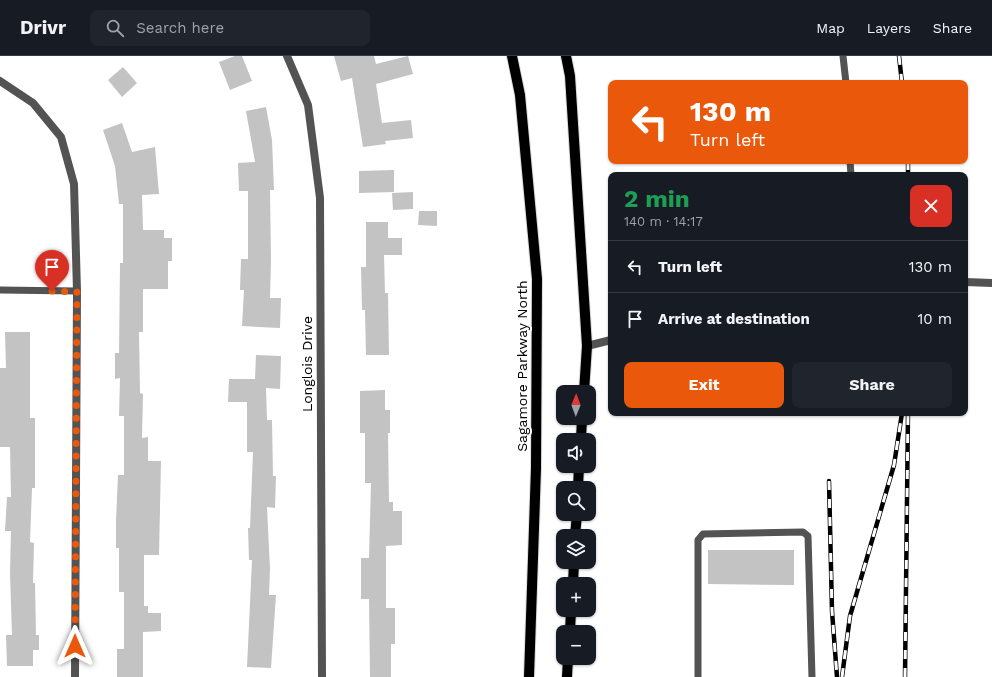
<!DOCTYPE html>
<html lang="en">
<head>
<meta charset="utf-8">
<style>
  body { margin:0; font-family:"Work Sans",sans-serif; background:#20242c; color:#f1f3f6; height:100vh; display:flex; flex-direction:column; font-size:15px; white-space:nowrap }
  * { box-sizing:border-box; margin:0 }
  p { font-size:13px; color:#9ea1a6 }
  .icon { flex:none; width:22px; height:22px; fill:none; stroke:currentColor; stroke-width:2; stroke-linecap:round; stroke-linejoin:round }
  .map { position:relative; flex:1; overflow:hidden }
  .drawer { position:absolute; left:608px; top:116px; width:360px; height:244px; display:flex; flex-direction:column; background:#171b24; border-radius:8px; box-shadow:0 1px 3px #0004 }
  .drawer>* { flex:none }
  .top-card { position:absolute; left:608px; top:24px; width:360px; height:84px; border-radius:8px; box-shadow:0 1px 3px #0004; background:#ea580c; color:#fff; overflow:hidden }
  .needle { width:26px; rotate:1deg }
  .controls { position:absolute; left:556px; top:329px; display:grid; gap:8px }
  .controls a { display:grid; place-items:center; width:40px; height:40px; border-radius:8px; background:#171b24; box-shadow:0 1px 3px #0004; font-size:20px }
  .pin { position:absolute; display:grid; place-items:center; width:34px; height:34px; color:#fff; margin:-41px -17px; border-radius:50% 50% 50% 0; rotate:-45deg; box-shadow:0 0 4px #0007 }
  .pin .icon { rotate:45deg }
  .me { position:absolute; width:44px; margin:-22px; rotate:0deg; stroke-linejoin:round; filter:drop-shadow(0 0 3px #0008) }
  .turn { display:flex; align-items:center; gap:14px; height:84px; padding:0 16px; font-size:18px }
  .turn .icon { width:52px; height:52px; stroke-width:2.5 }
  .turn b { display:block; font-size:28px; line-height:34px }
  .round { display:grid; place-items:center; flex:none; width:42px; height:42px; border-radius:8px; background:#20242c }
  .overview { display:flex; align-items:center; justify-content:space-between; height:68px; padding:0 16px }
  h1 { font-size:24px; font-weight:700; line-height:30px; color:#1e9e55 }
  .primary-button { display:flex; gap:8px; margin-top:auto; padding:8px 16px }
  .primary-button a { flex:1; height:46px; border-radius:8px; background:#ea580c; color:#fff; font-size:16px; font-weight:700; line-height:46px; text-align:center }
  .primary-button a+a { background:#20242c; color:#f1f3f6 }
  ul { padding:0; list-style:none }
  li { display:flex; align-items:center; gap:12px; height:52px; padding:0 16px; border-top:1px solid #363941 }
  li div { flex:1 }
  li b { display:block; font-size:15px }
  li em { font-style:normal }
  header { display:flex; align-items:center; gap:24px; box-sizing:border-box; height:56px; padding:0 20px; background:#171b24; border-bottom:1px solid #363941 }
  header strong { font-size:19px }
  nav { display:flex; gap:22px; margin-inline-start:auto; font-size:14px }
  .search { width:280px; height:36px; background:#20242c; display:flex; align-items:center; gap:10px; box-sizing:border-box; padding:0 14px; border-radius:8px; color:#9ea1a6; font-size:15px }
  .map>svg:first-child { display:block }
  .building { fill:#c3c3c3 }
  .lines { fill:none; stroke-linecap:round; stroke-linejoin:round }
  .primary-casing { stroke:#dbdbdb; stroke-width:12 }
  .lane { stroke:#535353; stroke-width:7 }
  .street { stroke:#535353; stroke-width:8 }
  .primary { stroke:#000; stroke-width:10 }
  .rail-casing { stroke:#000; stroke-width:4.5 }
  .rail { stroke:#fff; stroke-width:3; stroke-dasharray:9; stroke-linecap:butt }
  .route { stroke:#ea580c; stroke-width:7; stroke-dasharray:0 12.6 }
  .labels { text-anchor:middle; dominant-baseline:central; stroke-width:4; stroke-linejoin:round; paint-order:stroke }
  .street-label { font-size:14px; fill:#000; stroke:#fff }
</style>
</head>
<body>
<header>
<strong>Drivr</strong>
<div class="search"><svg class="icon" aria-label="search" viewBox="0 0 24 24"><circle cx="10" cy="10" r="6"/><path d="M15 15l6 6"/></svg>Search here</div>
<nav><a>Map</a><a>Layers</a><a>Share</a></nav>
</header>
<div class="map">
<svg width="992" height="621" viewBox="0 0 992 621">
  <rect width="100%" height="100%" fill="#fff"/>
  <!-- building -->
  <path class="building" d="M235,0H242L252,25L230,34L219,6Z
    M334,0H374L376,8L408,0L413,18L376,28L382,67L411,64L413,82L385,85L386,88L363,91L352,22L341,25Z
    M123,11L137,27L122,41L108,24Z
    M266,51L272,84L274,134H270L271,204L270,242H281L280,272L242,270L244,234H240L241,203H248V135H239L238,107L255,106L246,55Z
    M122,67L132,96L155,91L159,138L142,139L143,174H164V182H172V205H168V233H143V276H139L140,337L143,338L142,382L148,381V405H161L159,499H144V550H148V557H161V575L143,576V621H117V593H124V536H119V492H116V465L118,419H124V360H119L120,322L115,323V297H119L120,207H123V148H119L115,110L103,74Z
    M394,114V136L359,137V115Z
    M413,136V153L393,154L392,137Z
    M419,155H437V170L418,169Z
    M366,166H388V182H402V199H384L385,237H388L389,299H366L365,254H362L361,211H366Z
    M5,276H30V362H35V432H32L30,486L34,487L33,527H35L36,579H39V594H33V610H7L6,579H12L10,517L11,475H5L7,441H11L10,391H0V312H6Z
    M256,299L281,300L280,333L266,332L267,364H272L273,420H276L275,452L267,451L270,513L269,539H276L271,612L247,611L252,504H249L248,472H250L253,396H247V346H228L229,323H255Z
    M385,334V354H390V377H388L389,446H393V455H402V489L386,490V552H395V588H391V621H370L369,543H361V502H369L371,427H365V377H360V335Z
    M708,494H794V529L708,528Z"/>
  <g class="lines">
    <defs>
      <path id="primary" d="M512,0L520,39L537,223L536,412L529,621
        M566,0L570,20L587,290L584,336
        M581,384L582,362
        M578,432L579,410
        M575,480L577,458
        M573,528L574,506
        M570,576L571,554
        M567,621L568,602"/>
    </defs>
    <!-- primary casing -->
    <use href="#primary" class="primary-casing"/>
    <!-- lane -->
    <path class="lane" d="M843,0L846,27
      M850,105L851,119
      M0,234L77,235
      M698,621V484L703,478L803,476L808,480L812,621"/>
    <!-- street -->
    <path class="street" d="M287,0L308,49L320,142L322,621
      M0,25L33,47L61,81L74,128L77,235L75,621
      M965,226L992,227
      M587,290L611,284"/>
    <!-- primary -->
    <use href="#primary" class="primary"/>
    <defs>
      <path id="rail" d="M899,0L902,27
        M908,105V119
        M829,425L832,555L837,621
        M842,621L850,560L894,409L902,357
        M905,621L908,357"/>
    </defs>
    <!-- rail casing -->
    <use href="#rail" class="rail-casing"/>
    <!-- rail -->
    <use href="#rail" class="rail"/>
  </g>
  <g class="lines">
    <!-- route -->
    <path class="route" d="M52,235L77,236L75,590"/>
  </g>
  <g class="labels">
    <!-- street labels -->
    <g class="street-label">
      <text transform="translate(307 308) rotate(-90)">Longlois Drive</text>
      <text transform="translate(522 310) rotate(-90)">Sagamore Parkway North</text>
    </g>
  </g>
</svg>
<div class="controls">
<a><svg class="needle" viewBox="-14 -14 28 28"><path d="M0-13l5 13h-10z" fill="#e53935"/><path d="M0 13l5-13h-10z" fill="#9ea1a6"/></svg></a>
<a><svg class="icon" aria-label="sound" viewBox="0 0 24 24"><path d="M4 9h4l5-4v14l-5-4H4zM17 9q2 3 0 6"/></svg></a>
<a><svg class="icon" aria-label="search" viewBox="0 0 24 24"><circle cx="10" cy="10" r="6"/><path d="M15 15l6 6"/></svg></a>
<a><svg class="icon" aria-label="layers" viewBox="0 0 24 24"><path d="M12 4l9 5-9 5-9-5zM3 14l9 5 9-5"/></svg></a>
<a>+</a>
<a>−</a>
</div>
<div class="pin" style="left:52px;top:235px;background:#d93025"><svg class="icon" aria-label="arrive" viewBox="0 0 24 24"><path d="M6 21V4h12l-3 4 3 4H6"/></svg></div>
<svg class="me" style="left:75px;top:590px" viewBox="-20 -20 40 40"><path d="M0-17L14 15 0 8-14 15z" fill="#ea580c" stroke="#fff" stroke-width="4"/></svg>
<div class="top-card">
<div class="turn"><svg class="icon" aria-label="left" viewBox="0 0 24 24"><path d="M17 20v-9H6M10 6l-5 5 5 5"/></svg><div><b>130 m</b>Turn left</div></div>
</div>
<section class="drawer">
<div class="overview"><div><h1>2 min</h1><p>140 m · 14:17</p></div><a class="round" style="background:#d93025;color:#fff"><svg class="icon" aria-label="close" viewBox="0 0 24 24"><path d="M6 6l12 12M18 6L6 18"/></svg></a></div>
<ul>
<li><svg class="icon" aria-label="left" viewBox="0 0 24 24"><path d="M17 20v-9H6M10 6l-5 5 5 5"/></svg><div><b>Turn left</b></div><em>130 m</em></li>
<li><svg class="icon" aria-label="arrive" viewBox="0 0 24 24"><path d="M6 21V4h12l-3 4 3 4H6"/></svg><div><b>Arrive at destination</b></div><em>10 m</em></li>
</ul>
<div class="primary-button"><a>Exit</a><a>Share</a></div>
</section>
</div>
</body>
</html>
